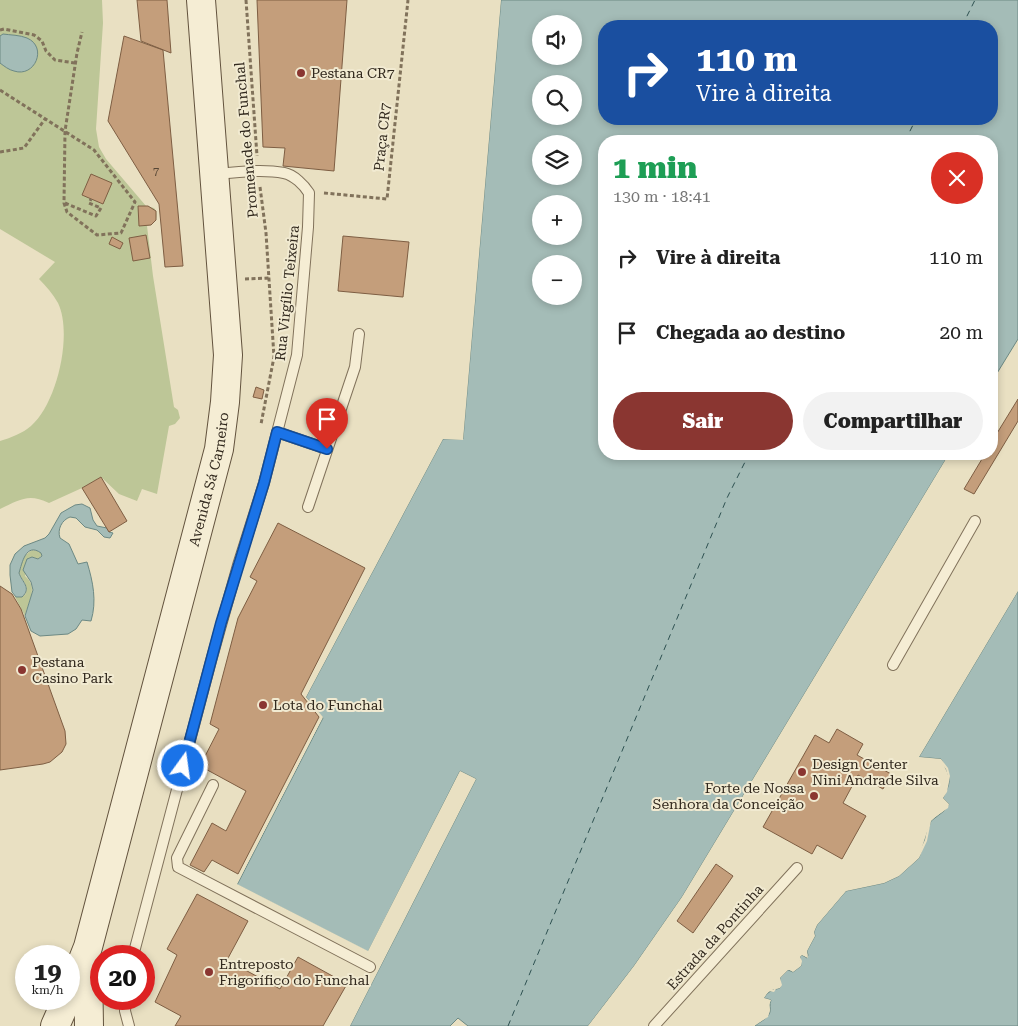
<!DOCTYPE html>
<html lang="pt">
<head>
<meta charset="utf-8">
<style>
  body { margin:0; font-family:"Roboto Serif",serif; background:#f2f2f2; color:#222; height:100vh; display:flex; flex-direction:column; font-size:19px; white-space:nowrap }
  * { box-sizing:border-box; margin:0 }
  p { font-size:16px; color:#767676 }
  .icon { flex:none; width:28px; height:28px; fill:none; stroke:currentColor; stroke-width:2; stroke-linecap:round; stroke-linejoin:round }
  .map { position:relative; flex:1; overflow:hidden }
  .panel { position:absolute; left:598px; top:135px; width:400px; height:325px; display:flex; flex-direction:column; background:#fff; border-radius:20px; box-shadow:0 2px 8px #0003 }
  .panel>* { flex:none }
  .top-card { position:absolute; left:598px; top:20px; width:400px; height:105px; border-radius:20px; box-shadow:0 2px 8px #0003; background:#1a4fa0; color:#fff; overflow:hidden }
  .fabs { position:absolute; left:532px; top:15px; display:grid; gap:10px }
  .fabs a { display:grid; place-items:center; width:50px; height:50px; border-radius:50%; background:#fff; box-shadow:0 2px 8px #0003; font-size:25px }
  .speed { position:absolute; left:15px; top:945px; display:flex; gap:10px; font-size:25px; font-weight:700; text-align:center }
  .speed>* { display:grid; place-content:center; width:65px; height:65px; border-radius:50%; background:#fff; box-shadow:0 2px 8px #0003; line-height:1 }
  .speed small { font-size:12px; font-weight:400 }
  .speed .limit { border:8px solid #d22; background:#fff; color:#111 }
  .pin { position:absolute; display:grid; place-items:center; width:42px; height:42px; color:#fff; margin:-51px -21px; border-radius:50% 50% 50% 0; rotate:-45deg; box-shadow:0 0 5px #0007 }
  .pin .icon { rotate:45deg }
  .me { position:absolute; width:55px; margin:-28px; rotate:14deg; stroke-linejoin:round; filter:drop-shadow(0 0 4px #0008) }
  .turn { display:flex; align-items:center; gap:18px; height:105px; padding:0 15px; font-size:22px }
  .turn .icon { width:65px; height:65px; stroke-width:2.5 }
  .turn b { display:block; font-size:35px; line-height:42px }
  .round { display:grid; place-items:center; flex:none; width:52px; height:52px; border-radius:26px; background:#f2f2f2 }
  .overview { display:flex; align-items:center; justify-content:space-between; height:85px; padding:0 15px }
  h1 { font-size:30px; font-weight:800; line-height:38px; color:#1e9e55 }
  .primary-button { display:flex; gap:10px; margin-top:auto; padding:10px 15px }
  .primary-button a { flex:1; height:58px; border-radius:30px; background:#8a3631; color:#fff; font-size:20px; font-weight:800; line-height:58px; text-align:center }
  .primary-button a+a { background:#f2f2f2; color:#222 }
  ul { padding:0; list-style:none }
  li { display:flex; align-items:center; gap:15px; height:75px; padding:0 15px }
  li div { flex:1 }
  li b { display:block; font-size:19px }
  li em { font-style:normal }
  .map>svg:first-child { display:block }
  .green { fill:#bdc697 }
  .water { fill:#a4bcb7; stroke:#6c8984; fill-rule:evenodd }
  .pier { fill:#e9e0c2 }
  .lines { fill:none; stroke-linecap:round; stroke-linejoin:round }
  .ferry { stroke:#2e5151; stroke-width:1; stroke-dasharray:6 5; stroke-linecap:butt }
  .building { fill:#c49e7b; stroke:#7e5e43 }
  .lane-casing { stroke:#81725b; stroke-width:12 }
  .secondary-casing { stroke:#63533e; stroke-width:30 }
  .path { stroke:#81725b; stroke-width:3; stroke-dasharray:4 2.5; stroke-linecap:butt }
  .lane { stroke:#f5edd4; stroke-width:10 }
  .secondary { stroke:#f5edd4; stroke-width:28 }
  .route-casing { stroke:#114b97; stroke-width:12 }
  .route { stroke:#1a73e8; stroke-width:9 }
  .poi-dot { fill:#8a3631; stroke:#f1ead1; stroke-width:2 }
  .labels { text-anchor:middle; dominant-baseline:central; stroke-width:4; stroke-linejoin:round; paint-order:stroke }
  .number-label { font-size:11px; fill:#564635 }
  .poi-label { font-size:14px; fill:#32291e; stroke:#f1ead1; text-anchor:start }
  .street-label { font-size:14px; fill:#32291e; stroke:#f1ead1 }
</style>
</head>
<body>
<div class="map">
<svg width="1018" height="1026" viewBox="0 0 1018 1026">
  <rect width="100%" height="100%" fill="#e9e0c2"/>
  <!-- green -->
  <path class="green" d="M0,0H102L103,23L96,129L99,147L106,159L146,206L154,208L156,211C158,219 154,224 147,226L153,276L174,407L178,410L180,418L175,424L169,426L157,494L142,489L137,501L119,494L101,477L82,488L49,503C28,493 20,500 0,509V441C10,438 23,433 31,426C57,404 73,334 58,303C53,294 46,286 39,279L55,262L0,229Z
    M32,550L40,551L42,555L38,559L32,557L25,576C39,588 28,601 25,616L14,595L16,597L25,595C30,585 22,581 19,573L23,557Z"/>
  <!-- water -->
  <path class="water" d="M501,0H1018V339L991,383V141H604V454H949L682,897L634,966L588,1026H468L458,1018L450,1026H350L476,779L460,771L368,952L237,885L323,718L306,697L443,439H463ZM541,24H574V56H541ZM604,26H991V119H604ZM541,84H574V116H541ZM541,144H574V176H541ZM541,204H574V236H541ZM541,264H574V296H541Z
    M3,34C10,35 20,35 27,38C48,47 35,78 14,71C9,70 4,66 0,63V36Z
    M82,504L90,508L93,520L97,526L107,528L109,532L113,533L110,538L104,537L97,530L85,527L76,518L70,517C62,520 57,529 60,538L69,544L78,564L87,562C93,582 97,601 91,621L82,620L76,629L68,634L40,636L31,631L25,616L33,590L31,582L23,570L27,559L32,557L38,559L42,556L41,553C26,542 22,563 19,573C22,582 32,588 22,597H16L12,592L10,575V565L15,554L24,546L45,538L49,534L61,513L75,505Z
    M1018,591V1026H755C759,1022 768,1019 770,1012C771,1008 769,1005 771,1000L764,998C768,991 773,990 780,988V978L788,970L793,972L801,966L800,957L802,955L807,958L808,955L807,951L815,936L814,932L817,925L846,891L884,883L899,876L919,858L931,821L944,811L949,804L943,798C952,780 951,778 941,759L919,757Z"/>
  <!-- pier -->
  <path class="pier" d="M499,0H501L463,440L443,439L306,697L323,717L237,884L368,951L460,771L476,779L350,1026H347L472,780L461,774L369,954L236,887L235,884L320,718L304,696L441,437H460Z
    M949,454H951V455L684,898L636,968L597,1019L591,1026H588L634,966L682,897Z
    M1018,589V591L919,757L941,759L948,768L950,776L947,792L943,798L949,804L948,808L935,817L931,821L927,841L919,858L899,876L884,883L846,891L817,925L814,932L815,936L807,951L808,958L802,955L800,957L802,961L801,966L793,972L790,970H788L780,978L782,985L780,988L776,989L774,992L769,991L766,995L764,998L771,1000L769,1005L770,1010L768,1017L754,1026H752L766,1015L768,1010L766,1005L768,1001L762,998L764,993L768,989L773,990L778,986V977L786,968L791,967L793,969L799,965L800,962L797,956L802,952L805,954L804,950L812,936V932L815,924L845,890L883,881L898,874L917,856L925,840L929,820L933,815L946,807V805L941,798L945,790L948,777L946,769L940,762L918,759L917,756Z"/>
  <g class="lines">
    <!-- ferry -->
    <path class="ferry" d="M962,26L975,0
      M905,141L916,119
      M508,1026L727,498L749,454"/>
  </g>
  <!-- building -->
  <path class="building" d="M137,0H167L171,53L141,41Z
    M257,0H347L334,171L283,166L285,148L263,147Z
    M124,36L163,50L183,266L165,267L159,204L108,121Z
    M91,174L112,183L103,204L82,195Z
    M138,206H148L156,211V220L151,225L139,226Z
    M146,235L150,258L133,261L129,238Z
    M343,236L409,242L403,297L338,291Z
    M112,237L123,243L120,249L109,244Z
    M256,387L264,390L262,399L253,397Z
    M1018,399V421L974,494L964,489L985,454H991V443Z
    M101,477L127,521L109,532L82,488Z
    M278,523L365,568L301,694L319,717L238,874L212,860L204,872L190,865L212,823L226,831L246,791L200,766L219,729L210,724L238,618L257,581L250,577Z
    M0,586L12,594L21,609L65,731L66,744L62,752L50,762L43,764L0,770Z
    M837,729L863,744L857,755L891,774L883,789L858,775L843,803L866,816L842,859L817,845L812,854L763,827L815,735L829,743Z
    M716,864L733,876L693,933L677,921Z
    M197,894L248,921L227,960L280,989L298,957L347,984L323,1026H175L181,1016L155,1002L177,955L167,949Z"/>
  <g class="lines">
    <defs>
      <path id="lane" d="M277,432L327,449
        M308,507L355,367L359,334
        M893,665L975,521
        M213,785L177,858L178,867L370,967
        M133,956L211,661L238,565L264,483L297,355L308,227L309,193C304,185 294,175 284,173C263,169 237,172 216,174
        M126,999L125,1011L129,1026
        M654,1026L797,868"/>
      <g id="secondary">
        <path d="M88,961L89,1026"/>
        <path id="s1" d="M69,995L88,947L219,449L225,402L228,355L201,0"/>
        <path d="M55,1026L67,999"/>
      </g>
    </defs>
    <!-- lane casing -->
    <use href="#lane" class="lane-casing"/>
    <!-- secondary casing -->
    <use href="#secondary" class="secondary-casing"/>
    <!-- path -->
    <path class="path" d="M246,0L257,156
      M0,30L4,29L34,35L42,41L46,51L55,60L75,63
      M0,90L94,150L135,202L121,233L97,235L67,212L64,203L65,131L77,53L82,32
      M0,152L24,148L45,119
      M260,187L266,233L274,357L261,424
      M324,193L387,199L408,0
      M65,203L96,216L101,208L89,203L91,199
      M245,279L269,278"/>
    <!-- lane -->
    <use href="#lane" class="lane"/>
    <!-- secondary -->
    <use href="#secondary" class="secondary"/>
  </g>
  <g class="lines">
    <defs>
      <path id="route" d="M183,766L221,623L264,483L277,432L327,449"/>
    </defs>
    <!-- route casing -->
    <use href="#route" class="route-casing"/>
    <!-- route -->
    <use href="#route" class="route"/>
  </g>
  <!-- markers -->
  <g class="poi-dot">
    <circle cx="301" cy="73" r="5"/>
    <circle cx="22" cy="670" r="5"/>
    <circle cx="263" cy="705" r="5"/>
    <circle cx="802" cy="772" r="5"/>
    <circle cx="814" cy="796" r="5"/>
    <circle cx="209" cy="972" r="5"/>
  </g>
  <g class="labels">
    <!-- number labels -->
    <g class="number-label">
      <text x="156" y="171">7</text>
    </g>
    <!-- poi labels -->
    <g class="poi-label">
      <text x="311" y="73">Pestana CR7</text>
      <text x="32" y="662">Pestana<tspan x="32" dy="16">Casino Park</tspan></text>
      <text x="273" y="705">Lota do Funchal</text>
      <text x="812" y="764">Design Center<tspan x="812" dy="16">Nini Andrade Silva</tspan></text>
      <text x="804" y="788" text-anchor="end">Forte de Nossa<tspan x="804" dy="16">Senhora da Conceição</tspan></text>
      <text x="219" y="964">Entreposto<tspan x="219" dy="16">Frigorífico do Funchal</tspan></text>
    </g>
    <!-- street labels -->
    <g class="street-label">
      <text transform="translate(382 137) rotate(-84)">Praça CR7</text>
      <text transform="translate(246 140) rotate(-95)">Promenade do Funchal</text>
      <text transform="translate(287 293) rotate(-84)">Rua Virgílio Teixeira</text>
      <text stroke="none"><textPath href="#s1" startOffset="535">Avenida Sá Carneiro</textPath></text>
      <text transform="translate(715 937) rotate(-48)">Estrada da Pontinha</text>
    </g>
  </g>
</svg>
<div class="fabs">
<a><svg class="icon" aria-label="sound" viewBox="0 0 24 24"><path d="M4 9h4l5-4v14l-5-4H4zM17 9q2 3 0 6"/></svg></a>
<a><svg class="icon" aria-label="search" viewBox="0 0 24 24"><circle cx="10" cy="10" r="6"/><path d="M15 15l6 6"/></svg></a>
<a><svg class="icon" aria-label="layers" viewBox="0 0 24 24"><path d="M12 4l9 5-9 5-9-5zM3 14l9 5 9-5"/></svg></a>
<a>+</a>
<a>−</a>
</div>
<div class="speed"><div>19<small>km/h</small></div><div class="limit">20</div></div>
<div class="pin" style="left:327px;top:449px;background:#d93025"><svg class="icon" aria-label="arrive" viewBox="0 0 24 24"><path d="M6 21V4h12l-3 4 3 4H6"/></svg></div>
<svg class="me" style="left:183px;top:766px" viewBox="-20 -20 40 40"><circle r="17" fill="#1a73e8" stroke="#fff" stroke-width="3"/><path d="M0-11L8 9 0 5-8 9z" fill="#fff"/></svg>
<div class="top-card">
<div class="turn"><svg class="icon" aria-label="right" viewBox="0 0 24 24"><path d="M7 20v-9h11M14 6l5 5-5 5"/></svg><div><b>110 m</b>Vire à direita</div></div>
</div>
<section class="panel">
<div class="overview"><div><h1>1 min</h1><p>130 m · 18:41</p></div><a class="round" style="background:#d93025;color:#fff"><svg class="icon" aria-label="close" viewBox="0 0 24 24"><path d="M6 6l12 12M18 6L6 18"/></svg></a></div>
<ul>
<li><svg class="icon" aria-label="right" viewBox="0 0 24 24"><path d="M7 20v-9h11M14 6l5 5-5 5"/></svg><div><b>Vire à direita</b></div><em>110 m</em></li>
<li><svg class="icon" aria-label="arrive" viewBox="0 0 24 24"><path d="M6 21V4h12l-3 4 3 4H6"/></svg><div><b>Chegada ao destino</b></div><em>20 m</em></li>
</ul>
<div class="primary-button"><a>Sair</a><a>Compartilhar</a></div>
</section>
</div>
</body>
</html>
